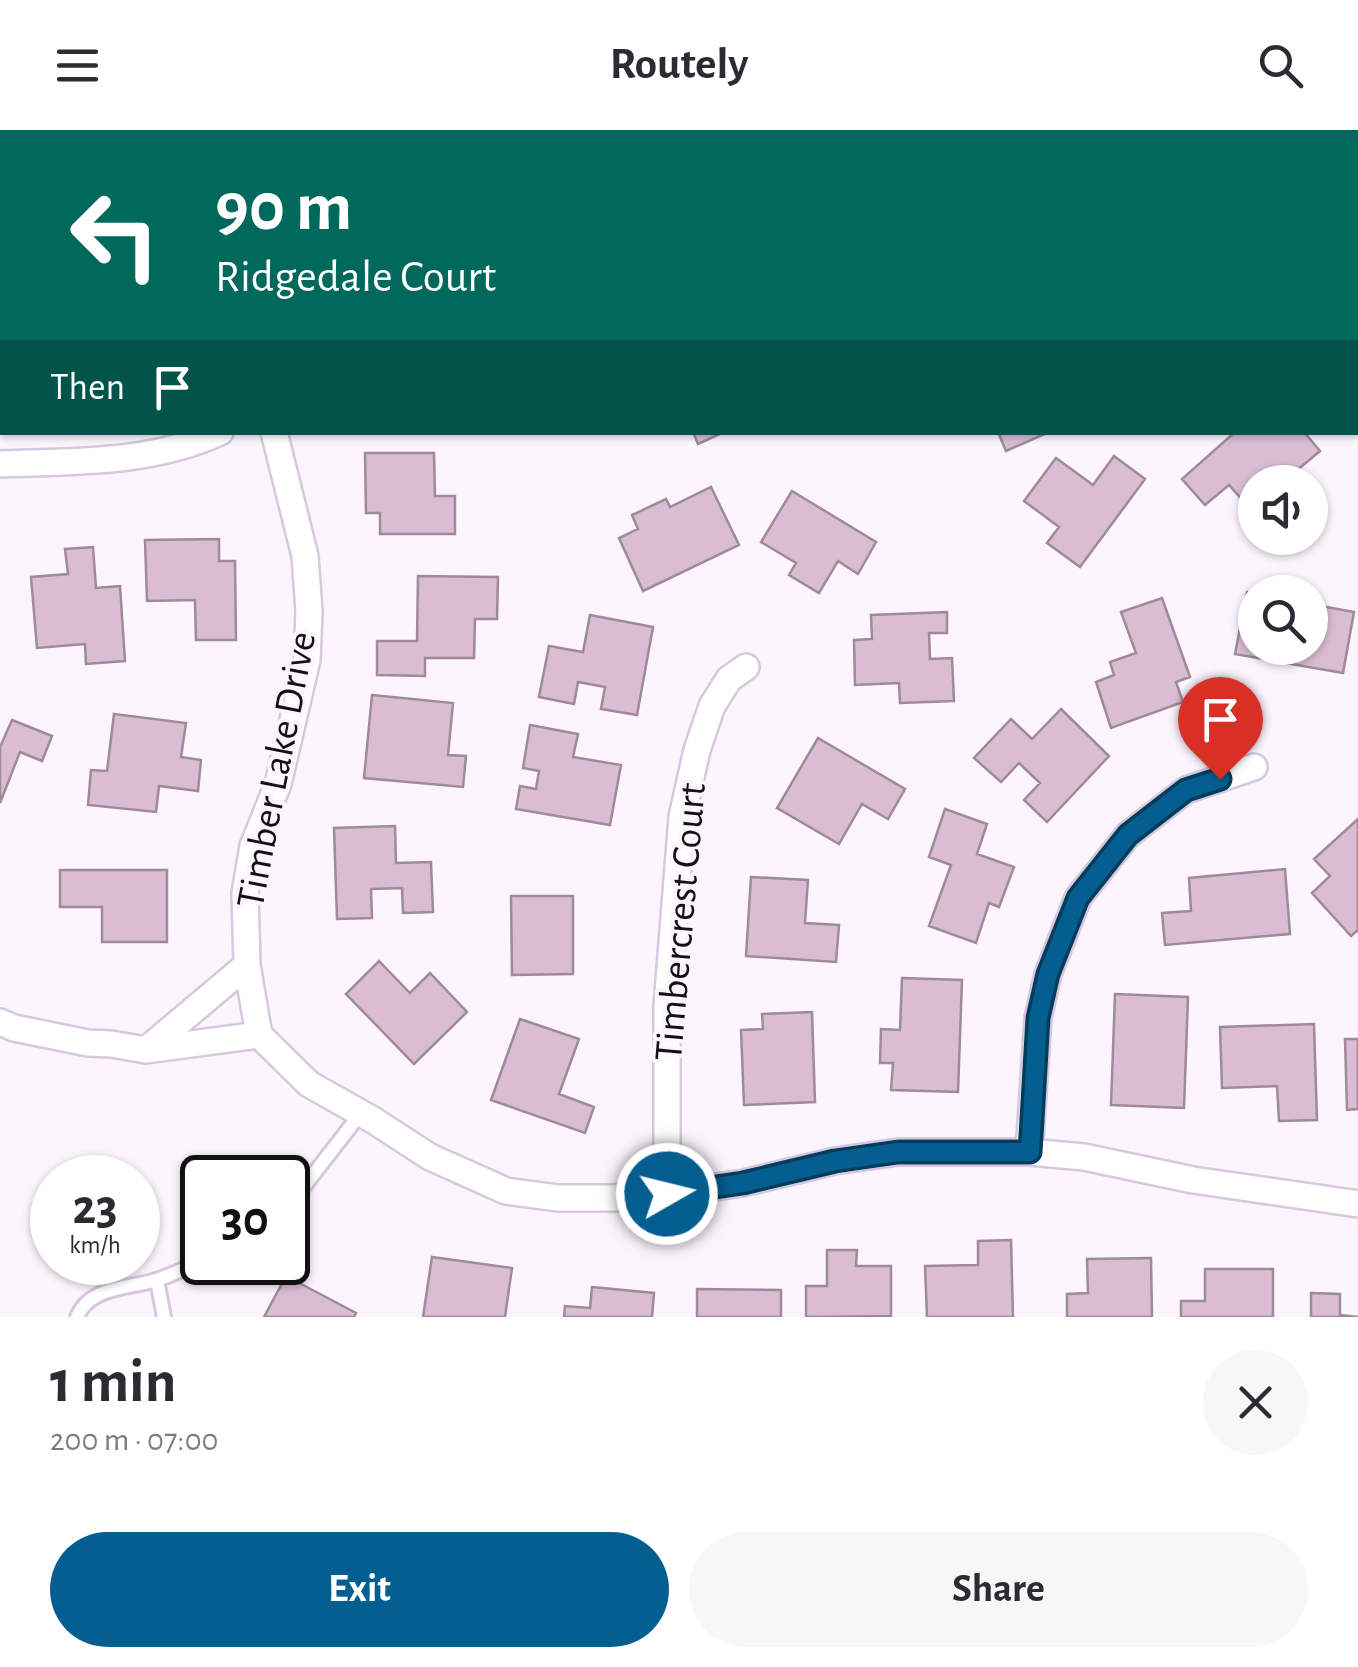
<!DOCTYPE html>
<html lang="en">
<head>
<meta charset="utf-8">
<style>
  body { margin:0; font-family:"Alegreya Sans",sans-serif; background:#f7f7f7; color:#2b2b33; height:100vh; display:flex; flex-direction:column; font-size:38px; white-space:nowrap }
  * { box-sizing:border-box; margin:0 }
  p { font-size:32px; color:#7c7c81 }
  .icon { flex:none; width:55px; height:55px; fill:none; stroke:currentColor; stroke-width:2; stroke-linecap:round; stroke-linejoin:round }
  .map { position:relative; height:1187px; overflow:hidden }
  .panel { display:flex; flex-direction:column; background:#fff; flex:1 }
  .panel>* { flex:none }
  .top-card { position:absolute; left:0px; top:0px; width:1360px; height:305px; box-shadow:0 2px 8px #0004; background:#00695c; color:#fff; overflow:hidden }
  .buttons { position:absolute; left:1238px; top:335px; display:grid; gap:20px }
  .buttons a { display:grid; place-items:center; width:90px; height:90px; border-radius:50%; background:#fff; box-shadow:0 2px 8px #0004; font-size:50px }
  .speed { position:absolute; left:30px; top:1025px; display:flex; gap:20px; font-size:50px; font-weight:700; text-align:center }
  .speed>* { display:grid; place-content:center; width:130px; height:130px; border-radius:50%; background:#fff; box-shadow:0 2px 8px #0004; line-height:1 }
  .speed small { font-size:25px; font-weight:400 }
  .speed .limit { border:5px solid #111; border-radius:15px; background:#fff; color:#111 }
  .pin { position:absolute; display:grid; place-items:center; width:85px; height:85px; color:#fff; margin:-102px -42px; border-radius:50% 50% 50% 0; rotate:-45deg; box-shadow:0 0 10px #0007 }
  .pin .icon { rotate:45deg }
  .me { position:absolute; width:110px; margin:-55px; rotate:82deg; stroke-linejoin:round; filter:drop-shadow(0 0 8px #0008) }
  .turn { display:flex; align-items:center; gap:35px; height:210px; padding:0 50px; font-size:45px }
  .turn .icon { width:130px; height:130px; stroke-width:2.5 }
  .turn b { display:block; font-size:70px; line-height:85px }
  .then { display:flex; align-items:center; height:95px; padding:0 50px; background:#0003; gap:20px; font-size:38px }
  .round { display:grid; place-items:center; flex:none; width:105px; height:105px; border-radius:52px; background:#f7f7f7 }
  .summary { display:flex; align-items:center; justify-content:space-between; height:170px; padding:0 50px }
  h1 { font-size:60px; font-weight:600; line-height:75px }
  .action { display:flex; gap:20px; margin-top:auto; padding:20px 50px }
  .action a { flex:1; height:115px; border-radius:60px; background:#055e90; color:#fff; font-size:40px; font-weight:600; line-height:115px; text-align:center }
  .action a+a { background:#f7f7f7; color:#2b2b33 }
  header { display:flex; justify-content:space-between; align-items:center; height:130px; padding:0 50px; background:#fff; font-size:45px; font-weight:600 }
  .map>svg:first-child { display:block }
  .building { fill:#dabdd3; stroke:#9f8a9a; stroke-width:2.5 }
  .lines { fill:none; stroke-linecap:round; stroke-linejoin:round }
  .service-casing { stroke:#d8c8dd; stroke-width:18 }
  .minor-casing { stroke:#d8c8dd; stroke-width:30 }
  .service { stroke:#fff; stroke-width:12 }
  .minor { stroke:#fff; stroke-width:25 }
  .route-casing { stroke:#033d5e; stroke-width:25 }
  .route { stroke:#055e90; stroke-width:18 }
  .labels { text-anchor:middle; dominant-baseline:central; stroke-width:8; stroke-linejoin:round; paint-order:stroke }
  .street-label { font-size:40px; fill:#140e16; stroke:#fcf5fe }
</style>
</head>
<body>
<header><svg class="icon" aria-label="menu" viewBox="0 0 24 24"><path d="M4 6h16M4 12h16M4 18h16"/></svg>Routely<svg class="icon" aria-label="search" viewBox="0 0 24 24"><circle cx="10" cy="10" r="6"/><path d="M15 15l6 6"/></svg></header>
<div class="map">
<svg width="1358" height="1187" viewBox="0 0 1358 1187">
  <rect width="100%" height="100%" fill="#fcf5fe"/>
  <!-- building -->
  <path class="building" d="M0,0H48V2H2V49H0Z
    M82,0H160L159,2H82Z
    M369,0H450L448,2H367Z
    M754,0H821L820,2H754Z
    M1154,0H1222L1245,2H1154Z
    M0,151H2V266H0Z
    M693,302H724L698,314Z
    M998,302H1049L1006,321Z
    M1235,302H1304L1320,321L1283,352H1255V377L1251,380L1229,355L1205,375L1182,349Z
    M365,323H434L435,366H455V404H380V383H366Z
    M1114,326L1145,349L1080,437L1047,413L1059,397L1024,371L1056,328L1093,355Z
    M711,357L739,415L643,461L619,408L638,399L632,385L666,369L670,377Z
    M792,361L876,412L858,444L838,431L819,463L789,445L796,433L761,412Z
    M219,409V431H235L236,510H196L195,470L147,471L145,410Z
    M93,417L96,458L120,456L125,531L86,534L85,514L37,518L31,447L68,444L65,419Z
    M418,446L498,447L497,489H475L474,528H425V546L377,545V511H417Z
    M1247,462L1255,464V518H1310V474L1354,482L1343,543L1235,524Z
    M1162,468L1190,547L1176,552L1183,572L1111,598L1096,552L1114,545L1110,532L1136,523L1121,482Z
    M947,482V503H929L930,529L952,528L954,571L900,573L899,553L855,555L854,510L872,509L871,485Z
    M590,485L653,497L637,585L601,579L605,557L578,552L574,574L539,567L549,516L583,522Z
    M372,565L453,573L448,625L466,626L463,657L364,648Z
    M1061,579L1109,626L1047,692L1024,670L1040,653L1019,633L1001,652L974,628L1011,589L1032,609Z
    M114,584L186,593L181,627L201,630L198,661L159,656L156,682L88,675L91,640L107,641Z
    M12,590L52,606L42,631L20,622L0,673V617Z
    M530,595L578,604L573,627L621,635L610,695L516,679L520,656L536,659L539,641L523,638Z
    M818,608L905,659L888,689L862,674L839,714L777,678Z
    M945,679L987,694L977,724L1014,737L999,777L989,773L976,813L929,796L951,735L929,727Z
    M1358,689V800L1351,806L1312,763L1330,746L1314,729Z
    M395,696L396,733L431,732L433,782L403,783L402,758L371,759L372,788L337,789L334,698Z
    M1285,739L1290,804L1165,815L1162,783L1191,781L1189,748Z
    M60,740H167V812H102V777H60Z
    M751,747L808,750L805,793L839,795L836,832L746,826Z
    M511,766H573V844L512,845Z
    M379,831L410,863L430,843L467,882L414,934L346,864Z
    M902,848L962,850L958,962L891,960L893,933H880L881,899L900,900Z
    M1115,864L1188,867L1184,978L1111,975Z
    M812,882L815,972L744,975L741,900L763,899L762,884Z
    M520,889L579,909L559,964L594,977L585,1003L491,970Z
    M1314,894L1317,990L1279,991L1277,956L1222,958L1220,897Z
    M1345,909H1358V979L1347,980Z
    M1011,1110L1013,1187H927L925,1136L978,1135V1111Z
    M827,1120H857L856,1136H891V1186L806,1187V1156H827Z
    M432,1127L512,1138L505,1187H423Z
    M1151,1128L1152,1187H1067V1164L1088,1163L1087,1129Z
    M1205,1139H1273V1187H1181V1171H1205Z
    M286,1146L356,1183L354,1187H264Z
    M592,1157L654,1163L652,1187H564L565,1176L590,1178Z
    M697,1159L781,1160V1187H697Z
    M1311,1163L1340,1164V1185L1358,1187H1311Z"/>
  <g class="lines">
    <defs>
      <path id="service" d="M288,1077L361,983
        M157,1150L164,1187
        M77,1187C90,1156 128,1159 156,1150C172,1145 187,1137 202,1131"/>
      <path id="minor" d="M1081,0V2
        M251,2L253,0
        M676,2V0
        M274,302L305,426L309,481L307,530L278,654L253,716L245,763L247,835L259,905L309,954L373,990L430,1027L506,1061L558,1068H613L667,1064L743,1053L835,1031L898,1022H1029L1084,1027L1193,1050L1358,1074
        M0,334C74,331 151,334 220,302
        M0,892L14,898L88,913L111,914L146,920L259,905
        M146,920L247,835
        M1029,1022L1038,888L1048,844L1078,768L1128,705L1186,660L1254,637
        M667,1064V876L682,687L697,620L712,576L729,549L746,537"/>
    </defs>
    <!-- service casing -->
    <use href="#service" class="service-casing"/>
    <!-- minor casing -->
    <use href="#minor" class="minor-casing"/>
    <!-- service -->
    <use href="#service" class="service"/>
    <!-- minor -->
    <use href="#minor" class="minor"/>
  </g>
  <g class="lines">
    <defs>
      <path id="route" d="M667,1064L743,1053L835,1031L898,1022H1030L1038,888L1048,844L1078,768L1128,705L1186,660L1220,649"/>
    </defs>
    <!-- route casing -->
    <use href="#route" class="route-casing"/>
    <!-- route -->
    <use href="#route" class="route"/>
  </g>
  <g class="labels">
    <!-- street labels -->
    <g class="street-label">
      <text transform="translate(277 640) rotate(-79)">Timber Lake Drive</text>
      <text transform="translate(681 792) rotate(-85)">Timbercrest Court</text>
    </g>
  </g>
</svg>
<div class="buttons">
<a><svg class="icon" aria-label="sound" viewBox="0 0 24 24"><path d="M4 9h4l5-4v14l-5-4H4zM17 9q2 3 0 6"/></svg></a>
<a><svg class="icon" aria-label="search" viewBox="0 0 24 24"><circle cx="10" cy="10" r="6"/><path d="M15 15l6 6"/></svg></a>
</div>
<div class="speed"><div>23<small>km/h</small></div><div class="limit">30</div></div>
<div class="pin" style="left:1220px;top:649px;background:#d93025"><svg class="icon" aria-label="arrive" viewBox="0 0 24 24"><path d="M6 21V4h12l-3 4 3 4H6"/></svg></div>
<svg class="me" style="left:667px;top:1064px" viewBox="-20 -20 40 40"><circle r="17" fill="#055e90" stroke="#fff" stroke-width="3"/><path d="M0-11L8 9 0 5-8 9z" fill="#fff"/></svg>
<div class="top-card">
<div class="turn"><svg class="icon" aria-label="left" viewBox="0 0 24 24"><path d="M17 20v-9H6M10 6l-5 5 5 5"/></svg><div><b>90 m</b>Ridgedale Court</div></div>
<div class="then">Then<svg class="icon" aria-label="arrive" viewBox="0 0 24 24"><path d="M6 21V4h12l-3 4 3 4H6"/></svg></div>
</div>
</div>
<section class="panel">
<div class="summary"><div><h1>1 min</h1><p>200 m · 07:00</p></div><a class="round"><svg class="icon" aria-label="close" viewBox="0 0 24 24"><path d="M6 6l12 12M18 6L6 18"/></svg></a></div>
<div class="action"><a>Exit</a><a>Share</a></div>
</section>
</body>
</html>
